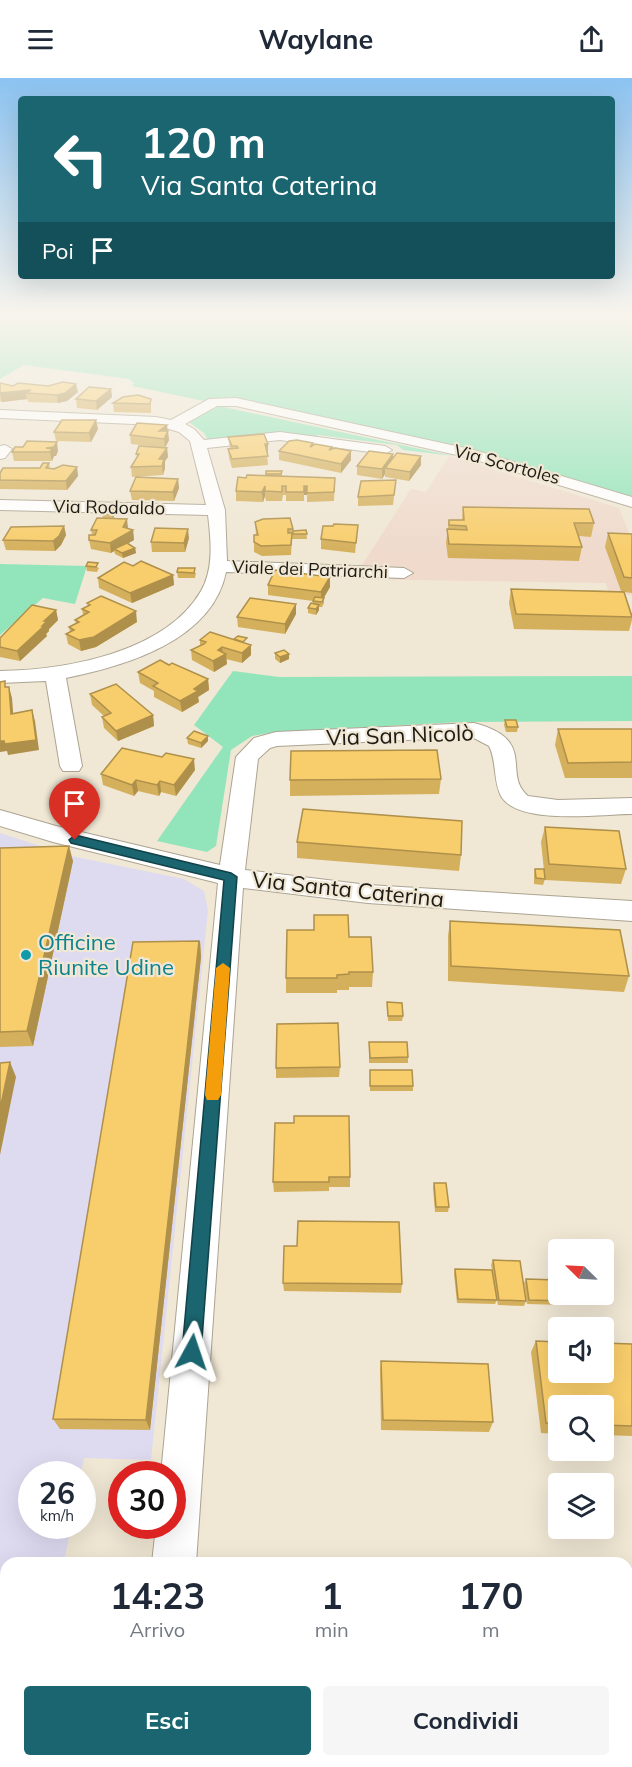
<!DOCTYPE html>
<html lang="it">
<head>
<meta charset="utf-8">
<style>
  body { margin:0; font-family:Mulish,sans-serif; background:#f6f6f7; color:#1f2937; height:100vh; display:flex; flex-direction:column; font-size:22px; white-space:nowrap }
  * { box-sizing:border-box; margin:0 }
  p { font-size:20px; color:#747a83 }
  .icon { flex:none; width:33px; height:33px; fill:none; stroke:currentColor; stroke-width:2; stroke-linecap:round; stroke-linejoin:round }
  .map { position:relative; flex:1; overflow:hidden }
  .panel { position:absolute; left:0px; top:1479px; width:633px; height:210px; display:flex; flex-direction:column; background:#fff; border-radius:18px 18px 0 0; box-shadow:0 6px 24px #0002 }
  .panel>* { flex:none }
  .top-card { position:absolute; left:18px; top:18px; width:597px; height:183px; border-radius:6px; box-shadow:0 6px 24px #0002; background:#1a6570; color:#fff; overflow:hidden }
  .needle { width:39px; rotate:294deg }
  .tools { position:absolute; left:548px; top:1161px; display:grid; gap:12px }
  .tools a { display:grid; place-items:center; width:66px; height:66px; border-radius:6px; background:#fff; box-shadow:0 6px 24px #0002; font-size:30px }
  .speed { position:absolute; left:18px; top:1383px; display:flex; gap:12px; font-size:30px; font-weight:700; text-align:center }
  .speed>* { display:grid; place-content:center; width:78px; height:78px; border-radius:50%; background:#fff; box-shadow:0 6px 24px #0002; line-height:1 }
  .speed small { font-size:15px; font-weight:400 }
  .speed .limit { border:9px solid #d22; background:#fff; color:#111 }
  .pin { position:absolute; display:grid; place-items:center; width:51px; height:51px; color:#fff; margin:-62px -26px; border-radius:50% 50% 50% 0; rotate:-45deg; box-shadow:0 0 6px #0007 }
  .pin .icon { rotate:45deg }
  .me { position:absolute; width:66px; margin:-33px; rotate:5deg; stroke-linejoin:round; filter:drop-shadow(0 0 4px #0008) }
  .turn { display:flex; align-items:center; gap:21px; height:126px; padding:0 24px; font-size:27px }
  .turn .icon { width:78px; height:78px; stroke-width:2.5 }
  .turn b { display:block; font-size:42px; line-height:51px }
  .then { display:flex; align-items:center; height:57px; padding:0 24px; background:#0003; gap:12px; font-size:22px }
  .eta { display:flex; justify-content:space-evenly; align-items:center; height:102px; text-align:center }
  .eta b { font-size:36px; font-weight:700; line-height:42px }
  .primary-button { display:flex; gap:12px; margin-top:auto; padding:12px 24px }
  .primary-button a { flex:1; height:69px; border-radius:6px; background:#1a6570; color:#fff; font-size:24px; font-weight:700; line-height:69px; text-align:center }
  .primary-button a+a { background:#f6f6f7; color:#1f2937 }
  header { display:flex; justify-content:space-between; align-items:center; height:78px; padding:0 24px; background:#fff; font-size:27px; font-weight:700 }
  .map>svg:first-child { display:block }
  .industrial { fill:#dedbf1 }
  .education { fill:#efdacc }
  .green { fill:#92e5ba }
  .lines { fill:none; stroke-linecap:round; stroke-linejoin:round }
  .minor-casing { stroke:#aca492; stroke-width:2 }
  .minor { fill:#fff; fill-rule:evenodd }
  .wall { fill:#d5b05c }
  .shaded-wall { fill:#ae904b }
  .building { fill:#f8cd6b; stroke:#ae904b; stroke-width:1.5 }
  .route { fill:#1a6570; stroke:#114249; stroke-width:1.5 }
  .slow { fill:#f59e0b }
  .culture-dot { fill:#0f9aa8; stroke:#f0e7d4; stroke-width:2 }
  .labels { text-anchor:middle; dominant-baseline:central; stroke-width:4.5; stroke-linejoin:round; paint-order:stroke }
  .far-street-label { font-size:18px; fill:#1e1b14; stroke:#f0e7d4 }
  .street-label { font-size:22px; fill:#1e1b14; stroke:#f0e7d4 }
  .culture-label { font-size:22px; fill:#0d838f; stroke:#f0e7d4; text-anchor:start }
</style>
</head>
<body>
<header><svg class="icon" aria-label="menu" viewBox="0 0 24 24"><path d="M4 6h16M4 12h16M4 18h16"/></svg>Waylane<svg class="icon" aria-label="share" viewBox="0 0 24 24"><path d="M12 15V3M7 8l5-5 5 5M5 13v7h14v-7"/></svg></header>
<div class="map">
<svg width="632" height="1689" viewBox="0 0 632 1689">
  <rect width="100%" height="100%" fill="#f0e7d4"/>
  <!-- industrial -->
  <path class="industrial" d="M0,755L71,778L184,801L204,813L208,832L151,1382L84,1380L81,1396H32V1448H71L64,1485H6V1683H27L26,1689H0Z"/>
  <!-- education -->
  <path class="education" d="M449,378L619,430L632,462V517L609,516L606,505L353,501L411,411L426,414Z"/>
  <!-- green -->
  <path class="green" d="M0,240H632V419L486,375L233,320L204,323L132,308L134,305L129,301L24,287L0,301Z
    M219,328L439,375L454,378L403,372L397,367L318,357L315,360L208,363L204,355L189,344Z
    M0,486L87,488L75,526L43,520L0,557Z
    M233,593L279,599L632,598V643L461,644L274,654L252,658L231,672L216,768L207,774L157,763L223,669L194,647Z
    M627,1608H632V1689H456V1683H627Z"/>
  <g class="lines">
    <defs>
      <path id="minor" d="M236,320L474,372L632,419V429L466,379L236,328H217L185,346L194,351L204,362L280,354L385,368L392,372L385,376L280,362L207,370L225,432L227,483L404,490L413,495L404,500L226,494C212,563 125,588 66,600L82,688L79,693H63L60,688L46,603L0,605V593C65,592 165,575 201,513C214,491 211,462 208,437L0,432V422L206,427L190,363L179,354L156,347L0,340V332L156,339L171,342L209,321Z
        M5,367L12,371L5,380L0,381V368Z
        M474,645C539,662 501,695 528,718L558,722L632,720V736C602,736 518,748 501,718C493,703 497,684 489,668L472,659L277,668L270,670L258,681L245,792L368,807L632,823V843L368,825L243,810L196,1485H152L156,1448H172V1396H161L218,805L53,764L0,748V732L56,748L220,787L236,679L254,660L276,654Z
        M133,1683H183V1689H133Z"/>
    </defs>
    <!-- minor casing -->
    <use href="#minor" class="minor-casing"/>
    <!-- minor -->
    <use href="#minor" class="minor"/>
  </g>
  <!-- wall -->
  <path class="wall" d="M0,305L13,308L78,314L67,323L58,325L28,324L27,321L2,324L0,323Z
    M111,311L112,319L97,332L77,330L76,321Z
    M151,321V335L114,334L113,325Z
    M98,351L91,364L56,363L54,354Z
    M168,353L169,362L165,370L131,366L130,357Z
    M228,359L268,375H267L268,387L232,390L229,380L228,371H230Z
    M313,367L332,371L351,382L341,395L279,382V373Z
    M167,370L168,379L165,383V390L163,397L132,399L131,389L137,379L136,376Z
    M58,373L56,378H54L52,383H14L12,374Z
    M421,378V387L409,403L385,399V396L382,401L357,397V388L393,380Z
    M49,385L50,390L77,389L78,398L67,412L0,411V395L40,390Z
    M266,393H282V398L335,400L334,423L307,424V417H304V423H286V417H283L282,423H266L265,418L263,424L236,423V413L246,400L266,397Z
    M178,401L179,410L174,423L132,422L130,413Z
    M396,402L393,427L358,428V419Z
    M115,428L116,433L113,440L128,451L133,452L134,462L127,466L135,470L136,475L123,480L115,476L114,473L111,475L91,471L89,462L92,457L91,452L103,440L102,436Z
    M463,429L594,445L591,459L579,458L582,469L579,483L448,480L446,465L449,442H462Z
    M290,440L293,453L306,452L307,461H293V460V461H292L291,477L262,478L254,474V457H256L255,444Z
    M64,448L66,457L61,467L55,473L6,472L3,462Z
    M608,455L632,456V515L624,514L632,536V542L629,553L514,551L509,525L511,511L621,513L605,469Z
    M357,456L355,475L321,471V461Z
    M189,460L185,474H152L151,464Z
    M88,484L99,490L97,494L87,493L86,488Z
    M133,488L173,497L174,507L132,525L99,510L98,500Z
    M178,490L196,495L195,500H178L177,494Z
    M268,507L330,509L324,520V525L322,529H319V532L316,537L308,535V530L313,526V523L268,517Z
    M87,525L137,544L96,569L81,573L68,566L66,556L70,554L69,549L76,545L75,542L83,537L82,531L88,528Z
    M296,526V536L285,556L238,549L237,539Z
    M56,532L58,542L49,551V553L46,556L47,558L20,583L0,579V560Z
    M200,562L247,566L251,577L242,585L226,581L227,586L214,594L192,582L191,572L200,567Z
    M275,575L289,576V581L280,585L275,581Z
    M169,587L208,601L209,612L198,619L199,624L182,634L154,619V613L140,605L138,594Z
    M90,616L153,637L154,648L118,663L104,650L102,639L104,638L92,627Z
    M505,642L518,649L517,654H506L504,647Z
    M558,651H632V700H565L555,667Z
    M187,660L208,663L201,670L188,666Z
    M195,692L176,718L161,714L159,718L138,713L134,718L103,707L101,696Z
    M441,701L439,716L290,718V702Z
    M545,749L626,791L621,806L545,802L541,764Z
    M297,764L461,777L459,793L297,780Z
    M0,770L73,783L33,968L0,969Z
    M535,791L545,801L543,807L534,806V796Z
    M450,843L629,898L624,914L448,903V858Z
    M349,859L373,894L372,909H349V912H337V915H286V900Z
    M200,863L201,879L150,1352L60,1351L53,1341Z
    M387,924L403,938L402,943H388Z
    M369,964L408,979V985H369Z
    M340,989L339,999L276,1000V990Z
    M370,992L413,1008V1013H370Z
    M275,1045L350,1099V1109H329V1113L274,1114L273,1104Z
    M434,1105L449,1129L448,1134H435L433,1110Z
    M297,1168L402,1206L401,1215L284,1213L283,1205Z
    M493,1182L526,1223L524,1228L498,1227L492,1194L497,1222L495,1226L457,1225L454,1196L455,1191L492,1192L491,1187Z
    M526,1201L566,1223L563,1227L527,1226L524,1205Z
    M536,1263L632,1266V1358L603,1357V1328H558V1356L541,1355L531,1274Z
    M381,1283L493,1344L489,1354L381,1352L380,1294Z"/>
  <!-- shaded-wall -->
  <path class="shaded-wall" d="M76,306L78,314L67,323L58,325L57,317Z
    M111,311L112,319L97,332L96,323Z
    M31,312L26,315L27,321L2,324L0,315Z
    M96,342L98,351L91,364L89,355Z
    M167,347L169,362L165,370L164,361L159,353Z
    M57,364L58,373L56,378H54L52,383L50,374L46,370Z
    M265,366H268V375H265Z
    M167,370L168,379L165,383V390L163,397L162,388L159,381Z
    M351,373V382L341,395V386Z
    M393,376V385L385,390V396L382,401V391Z
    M421,378V387L409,403L410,394Z
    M77,389L78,398L67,412L66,403Z
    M178,401L179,410L174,423L173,414Z
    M265,408V418L263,424L262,414Z
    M304,408H307V417H304V423Z
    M115,428L116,433L113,441L112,436Z
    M127,441L128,450L126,456L133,452L134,462L116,472L114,471V473L111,475L110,465L123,449Z
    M64,448L66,457L61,467L55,473L53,463Z
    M188,451L189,460L185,474L184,465Z
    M135,470L136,475L123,480L122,475Z
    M173,497L174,507L132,525L130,515Z
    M330,499V509L321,524V514Z
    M296,526V536L285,556V546Z
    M319,527V532L316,537V531Z
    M56,532L58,542L49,551V553L46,556L47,558L20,583L17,573L42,548L44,543Z
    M136,533L137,544L96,569L81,573L79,562Z
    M251,567V577L242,585V575Z
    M222,569L223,578L226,576L227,586L214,594L213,583L218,572Z
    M289,576V581L280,585V579Z
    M208,601L209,612L198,619L199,624L182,634L180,623L194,611Z
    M9,609L12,620L14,646L11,636Z
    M32,632L35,643L39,672L8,677L7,673L0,674V663Z
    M153,637L154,648L118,663L116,653Z
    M208,658V663L201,670V665Z
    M194,681L195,692L176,718L174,707Z
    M136,702L138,713L134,718L132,707Z
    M160,703L161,714L159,718L157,707Z
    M69,768L73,783L33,968L27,953Z
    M199,863H200L201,879L150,1352L146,1342Z
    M10,984L16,999L0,1077V1031Z
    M112,1685L117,1686L116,1689H112Z"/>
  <!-- building -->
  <path class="building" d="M63,304L76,306L65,315L57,317L26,315L31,312L0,315V305L13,308L18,305L48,308Z
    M89,309L111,311L96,323L76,321Z
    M138,317L151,321L150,326L113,325L123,319Z
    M62,342H96L89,355L54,354Z
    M137,345L167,347L159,353H168L164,361L130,357Z
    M264,356L268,366H265L268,378L232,381L228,371L238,370L237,368H232L228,359Z
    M297,362L313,365L310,369L315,366L332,369L329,372L335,370L351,373L341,386L279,373L289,363Z
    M27,363L57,364L54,369L46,370L52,371L50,374H12L15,369H23Z
    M139,368L167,370L159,381H164L162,388L131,389L139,376H136Z
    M369,373L393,376L382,391L357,388Z
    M397,375L421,378L410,394L385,390Z
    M43,385H49L46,390L54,391L63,387L77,389L66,403L0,402V395L3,390H40Z
    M266,393H282L281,396H266Z
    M247,397L335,400L334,414L307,415V408H304V414H286V408H282V414L265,413V408L262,414L236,413L238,399L246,400Z
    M136,399L178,401L173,414L130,413Z
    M396,402L394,417L358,419L361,403Z
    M105,428H115L112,436H102Z
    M463,429L589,431L594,445H574L582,469L449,466L447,451L467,452L466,448L449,447V442H464Z
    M97,440L127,441L123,449L133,452L110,465L89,462V457H95L97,452H91Z
    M290,440L293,451H288V455H292L291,467L261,468L254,464V457H258L255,444L263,441Z
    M334,446L358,447L356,465L321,461L323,448H333Z
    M64,448L59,458L53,463L3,462L11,449Z
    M155,450L188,451L184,465L151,464Z
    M306,452L307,456H293V453Z
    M608,455L632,456V500L624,499Z
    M127,465L135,470L122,475L114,471Z
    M141,483L173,497L130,515L98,500L124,484L133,488Z
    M88,484L98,485L96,489L86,488Z
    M178,490H195L194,495L177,494Z
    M275,492L330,499L321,514L268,507Z
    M511,511L624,514L632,539L516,536Z
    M101,518L136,533L94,559L79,562L66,556L74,552L69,549L79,544L75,542L89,534L82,531L90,527L87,525Z
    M315,519L324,520L322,524L313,523Z
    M250,520L296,526L285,546L237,539Z
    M311,525L319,527L316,531L308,530Z
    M32,527L56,532L44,543H47L42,548H44L17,573L0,569V560Z
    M210,554L251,567L242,575L222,569L218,572L226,576L213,583L191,572L204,566L206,564L200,562Z
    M238,558L247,560L243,564L234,561Z
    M284,572L289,576L280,579L275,575Z
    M160,582L169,587L172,585L208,601L194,611L198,613L180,623L153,608L158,605L138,594Z
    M5,603V609H9L11,636L32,632L36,662L5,666L4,663H0V604Z
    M116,606L153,637L116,653L102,639L111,635L90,616Z
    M505,642H516L518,649H507Z
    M558,651H632V684L568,685Z
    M194,653L208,658L201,665L187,660Z
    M122,670L162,679L166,675L194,681L174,707L160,703L157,707L136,702L132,707L101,696Z
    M437,672L441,701L290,702L291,673Z
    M303,731L462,743L461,777L297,764Z
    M545,749L619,753L626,791L549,786Z
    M69,768L27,953L0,954V770Z
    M535,791H544L545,801L536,800Z
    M314,837H348L349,859H371L373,894H349V896L337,897V900H286L287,852H314Z
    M450,843L620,852L629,898L451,888Z
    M199,863L146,1342L53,1341L133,864Z
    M387,924L402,925L403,938H388Z
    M338,945L340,989L276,990L277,946Z
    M369,964H407L408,979L370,980Z
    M10,984L0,1031V985Z
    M370,992H412L413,1008H370Z
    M294,1038H349L350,1099H329V1104H273L275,1045H294Z
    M434,1105H446L449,1129H436Z
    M298,1143L399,1144L402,1206L283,1205L284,1168H297Z
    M493,1182L520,1183L526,1223L499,1222Z
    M455,1191L492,1192L497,1222L458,1221Z
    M526,1201L558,1202V1216H565L566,1223L529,1222Z
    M536,1263L558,1264V1294H603V1265L632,1266V1348L603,1347V1328H558V1346L546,1345Z
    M381,1283L488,1286L493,1344L383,1342Z
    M51,1683H84L112,1685V1689H50Z
    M261,1683H447V1689H260Z"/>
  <!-- sky -->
  <linearGradient id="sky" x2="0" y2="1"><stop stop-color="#8cc3f1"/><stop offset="0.5" stop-color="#f8f4ec"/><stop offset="1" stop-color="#f8f4ec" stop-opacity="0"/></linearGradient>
  <rect width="632" height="476" fill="url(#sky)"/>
  <!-- route -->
  <path class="route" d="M75,757L231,795L237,799L201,1274L198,1281L192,1284L185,1281L182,1274L224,802L71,765L69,762Z"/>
  <!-- slow -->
  <path class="slow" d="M223,885L230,890L221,1017L218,1022H207L205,1017L216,890Z"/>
  <!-- markers -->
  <circle class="culture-dot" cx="26" cy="877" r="6"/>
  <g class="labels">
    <!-- far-street labels -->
    <g class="far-street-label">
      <text transform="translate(507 386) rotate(15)">Via Scortoles</text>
      <text transform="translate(109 429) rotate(1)">Via Rodoaldo</text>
      <text transform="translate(310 491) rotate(2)">Viale dei Patriarchi</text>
    </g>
    <!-- street labels -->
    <g class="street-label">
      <text transform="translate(400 657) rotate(-2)">Via San Nicolò</text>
      <text transform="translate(348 811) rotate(6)">Via Santa Caterina</text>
    </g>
    <!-- culture labels -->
    <g class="culture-label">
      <text x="38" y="864">Officine<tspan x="38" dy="25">Riunite Udine</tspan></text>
    </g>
  </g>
</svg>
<div class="tools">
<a><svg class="needle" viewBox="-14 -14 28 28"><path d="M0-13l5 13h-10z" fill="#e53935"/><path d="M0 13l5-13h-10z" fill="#747a83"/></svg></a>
<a><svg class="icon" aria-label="sound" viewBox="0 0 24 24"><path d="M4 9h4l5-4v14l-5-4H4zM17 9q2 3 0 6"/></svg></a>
<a><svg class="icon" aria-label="search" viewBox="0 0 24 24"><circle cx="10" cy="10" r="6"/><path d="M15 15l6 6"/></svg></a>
<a><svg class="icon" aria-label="layers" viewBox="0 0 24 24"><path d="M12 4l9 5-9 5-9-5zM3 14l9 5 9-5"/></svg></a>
</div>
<div class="speed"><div>26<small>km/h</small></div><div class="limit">30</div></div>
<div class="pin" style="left:75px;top:762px;background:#d93025"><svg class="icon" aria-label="arrive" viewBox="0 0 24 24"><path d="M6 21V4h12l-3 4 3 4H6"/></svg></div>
<svg class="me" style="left:192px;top:1274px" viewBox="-20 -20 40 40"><path d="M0-17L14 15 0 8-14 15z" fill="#1a6570" stroke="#fff" stroke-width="4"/></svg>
<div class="top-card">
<div class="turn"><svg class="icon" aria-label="left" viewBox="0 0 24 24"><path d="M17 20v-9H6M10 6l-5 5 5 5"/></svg><div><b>120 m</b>Via Santa Caterina</div></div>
<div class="then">Poi<svg class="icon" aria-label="arrive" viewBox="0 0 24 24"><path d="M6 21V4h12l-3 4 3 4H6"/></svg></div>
</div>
<section class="panel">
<div class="eta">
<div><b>14:23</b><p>Arrivo</p></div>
<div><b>1</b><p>min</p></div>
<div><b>170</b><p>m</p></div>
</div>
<div class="primary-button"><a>Esci</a><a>Condividi</a></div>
</section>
</div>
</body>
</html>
